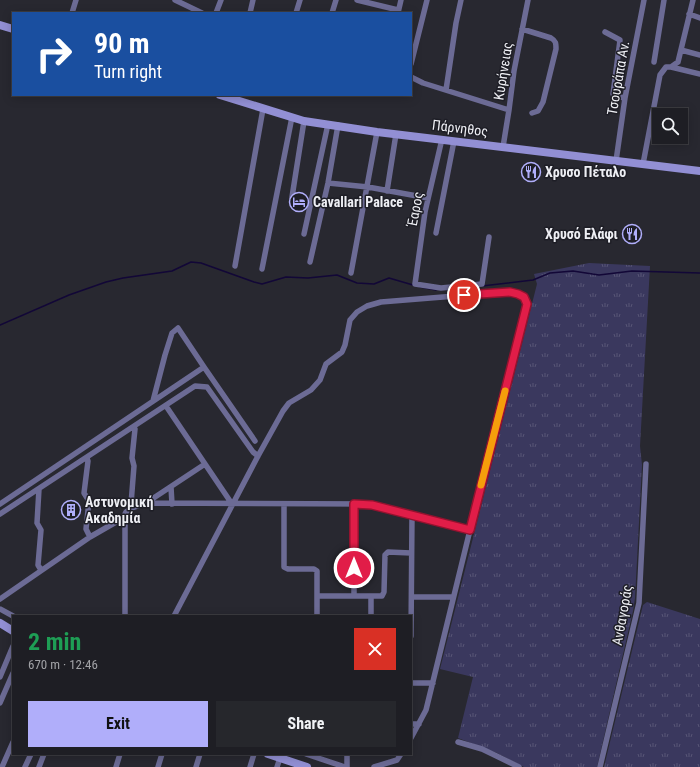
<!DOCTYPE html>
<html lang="en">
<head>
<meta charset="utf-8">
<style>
  body { margin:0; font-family:"Roboto Condensed",sans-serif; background:#26272c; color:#f1f3f6; height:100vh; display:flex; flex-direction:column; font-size:15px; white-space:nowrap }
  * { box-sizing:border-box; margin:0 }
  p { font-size:13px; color:#a1a2a6 }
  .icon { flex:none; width:22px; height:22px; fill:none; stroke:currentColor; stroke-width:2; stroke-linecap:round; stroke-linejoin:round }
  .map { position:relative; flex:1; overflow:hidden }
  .panel { position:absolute; left:12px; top:615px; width:400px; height:140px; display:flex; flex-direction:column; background:#1e1e24; border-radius:0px; box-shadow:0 2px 10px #0003,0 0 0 1px #3c3c41 }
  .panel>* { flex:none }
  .banner { position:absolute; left:12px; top:12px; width:400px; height:84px; border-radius:0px; box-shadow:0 2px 10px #0003,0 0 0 1px #3c3c41; background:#1a4fa0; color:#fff; overflow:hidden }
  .tools { position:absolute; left:652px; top:108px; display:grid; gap:8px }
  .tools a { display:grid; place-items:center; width:36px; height:36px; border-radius:0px; background:#1e1e24; box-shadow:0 2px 10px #0003,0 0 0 1px #3c3c41; font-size:20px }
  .pin { position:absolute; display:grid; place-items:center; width:34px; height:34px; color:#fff; margin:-17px; border:2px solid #fff; border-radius:50%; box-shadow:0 1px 4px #0007 }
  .me { position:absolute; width:44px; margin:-22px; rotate:0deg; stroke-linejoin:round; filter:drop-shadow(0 0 3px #0008) }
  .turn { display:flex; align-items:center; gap:14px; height:84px; padding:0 16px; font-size:18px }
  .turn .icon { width:52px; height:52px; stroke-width:2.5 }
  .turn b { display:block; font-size:28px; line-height:34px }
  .round { display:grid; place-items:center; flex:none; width:42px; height:42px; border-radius:0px; background:#26272c }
  .head { display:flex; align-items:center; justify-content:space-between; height:68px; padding:0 16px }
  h1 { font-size:24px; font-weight:700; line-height:30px; color:#1e9e55 }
  .button { display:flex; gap:8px; margin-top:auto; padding:8px 16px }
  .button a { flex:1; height:46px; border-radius:0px; background:#b0aefa; color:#111; font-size:16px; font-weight:700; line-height:46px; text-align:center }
  .button a+a { background:#26272c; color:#f1f3f6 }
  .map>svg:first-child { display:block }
  .grass { fill:url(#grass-tufts) }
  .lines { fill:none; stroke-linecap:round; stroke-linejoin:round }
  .stream { stroke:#120737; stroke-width:1.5 }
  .street { stroke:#6c6b95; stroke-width:5.5 }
  .secondary { stroke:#928fd4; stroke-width:8 }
  .route-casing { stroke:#92132f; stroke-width:10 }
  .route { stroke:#e11d48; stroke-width:7 }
  .slow { stroke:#f59e0b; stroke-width:7 }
  .labels { text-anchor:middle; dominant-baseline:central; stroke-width:3; stroke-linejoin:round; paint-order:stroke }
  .street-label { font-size:14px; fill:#eeeff4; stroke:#1e1e26 }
  .poi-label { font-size:14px; font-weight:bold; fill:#eeeff4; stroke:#1e1e26; text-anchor:start }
</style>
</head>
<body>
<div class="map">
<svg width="700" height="767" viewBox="0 0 700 767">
  <defs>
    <pattern id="grass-tufts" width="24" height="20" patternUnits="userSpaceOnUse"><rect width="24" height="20" fill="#3a385e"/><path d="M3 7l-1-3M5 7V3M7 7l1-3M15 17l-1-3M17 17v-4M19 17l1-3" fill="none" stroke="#575576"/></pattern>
  </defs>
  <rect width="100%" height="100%" fill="#282830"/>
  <!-- grass -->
  <path class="grass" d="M589,263L650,266L640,446L642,465L635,598L633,611L597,767H524L497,753L458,738L473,677L440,669L537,284L534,274Z
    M647,602L700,619V767H604L643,605Z"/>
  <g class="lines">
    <!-- stream -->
    <path class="stream" d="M482,286L533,280L550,273L573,271L599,275L632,271L700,273
      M420,287L436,290
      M0,325L69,295L106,282L123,278L172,271L191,262L201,263L254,282L262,284L286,277L308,278L337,275L357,283L374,284L389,278L413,285"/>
    <!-- street -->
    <path class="street" d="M175,0L202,13
      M357,0L398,10
      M72,13L76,0
      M216,13L221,0
      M250,13L253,0
      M296,13L300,0
      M332,13L336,0
      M398,13L401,0
      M689,14L700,18
      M522,29L551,38C556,41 556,43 556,49L543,102L538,111L532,113
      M605,32L620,40L613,94L615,96L625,98
      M681,50L700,55
      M654,62L664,0
      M411,64L427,0
      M671,67L700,74
      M411,77L423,83L509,110
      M446,90L456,23L461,0
      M442,139L425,212L415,284L441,288L482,284L489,237
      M503,147L509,110L514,71L528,0
      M616,161L625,98L644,0
      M643,164L660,75L666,67H671L678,62L693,0
      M328,183L368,187L428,198
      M387,191L396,134
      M292,197L304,121
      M436,233L454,141
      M304,234L328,124
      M310,262L328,183L338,125
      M235,266L263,109
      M262,269L292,117
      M351,273L377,132
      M153,401L165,355L172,333L178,328L204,367
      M166,406L232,504
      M87,458L88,461L84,493L89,501L86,529L90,537
      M171,487L172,504
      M39,489L37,523L41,530L38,565L41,570
      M146,503L367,504L470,530
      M0,504L204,367L255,441
      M284,504V567L288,569H314L317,571V616
      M132,508L131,504L134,466L132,458L135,429L134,427
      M0,514L195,386L207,387L253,452L258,456
      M123,518L125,520V616
      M317,596H382L384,592L385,555L388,552L411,553
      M354,596V504
      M412,597H453
      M0,599L90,537L123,518L126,512L132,508L146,503L205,464
      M0,609L13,616
      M174,616L258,456L283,411L289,403L311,390L320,380L326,364L342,352L345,345L350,320L357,312L367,306L381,302L505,292C516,292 528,294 527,307L470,530L426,710L411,738
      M371,616V597
      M411,636L412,515
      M0,677L13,646
      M411,683H433
      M0,703L13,673
      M411,724H419
      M458,742L482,749L519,767
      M306,754L345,767
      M2,767L13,742
      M25,767L31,754
      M39,767L44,754
      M116,767L120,754
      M158,767L162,754
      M196,767L200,754
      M250,767L254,754
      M277,767L280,758
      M347,767V754
      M374,767L397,760L401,754
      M600,767L639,603L646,464"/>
    <!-- secondary -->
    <path class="secondary" d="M0,25L13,29
      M220,95L304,121L377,132L700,171
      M0,623L13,631
      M268,754L307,767"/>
  </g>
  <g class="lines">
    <defs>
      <path id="route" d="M354,568V504L372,505L470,530L527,304L524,297L518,294L510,292L464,295"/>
    </defs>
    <!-- route casing -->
    <use href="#route" class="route-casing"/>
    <!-- route -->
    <use href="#route" class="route"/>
    <!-- slow -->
    <path class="slow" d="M481,485L505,391"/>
  </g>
  <!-- icons -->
  <defs>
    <symbol id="restaurant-ring" viewBox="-11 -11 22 22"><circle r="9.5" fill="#1e1e26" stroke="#b0aefa" stroke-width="1.5"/><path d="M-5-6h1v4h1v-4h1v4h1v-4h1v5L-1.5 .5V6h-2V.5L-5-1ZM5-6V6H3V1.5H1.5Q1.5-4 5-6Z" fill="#b0aefa"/></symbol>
    <symbol id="hotel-ring" viewBox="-11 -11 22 22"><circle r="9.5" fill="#1e1e26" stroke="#b0aefa" stroke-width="1.5"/><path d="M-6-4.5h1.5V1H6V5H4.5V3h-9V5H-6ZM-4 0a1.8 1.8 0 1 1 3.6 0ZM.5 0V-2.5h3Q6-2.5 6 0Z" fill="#b0aefa"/></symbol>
    <symbol id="building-ring" viewBox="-11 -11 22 22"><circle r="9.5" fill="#1e1e26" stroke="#b0aefa" stroke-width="1.5"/><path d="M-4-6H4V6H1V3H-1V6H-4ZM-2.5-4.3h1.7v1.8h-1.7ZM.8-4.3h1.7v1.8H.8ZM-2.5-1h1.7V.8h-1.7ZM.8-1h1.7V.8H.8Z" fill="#b0aefa"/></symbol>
  </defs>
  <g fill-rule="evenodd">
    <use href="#restaurant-ring" x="520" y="161" width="22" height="22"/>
    <use href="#hotel-ring" x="288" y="191" width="22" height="22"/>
    <use href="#restaurant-ring" x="621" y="223" width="22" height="22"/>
    <use href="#building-ring" x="60" y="499" width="22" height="22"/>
  </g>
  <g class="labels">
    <!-- street labels -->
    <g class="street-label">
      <text transform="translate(503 71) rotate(-81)">Κυρήνειας</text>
      <text transform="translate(618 78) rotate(-80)">Τσουράπα Αν.</text>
      <text transform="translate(460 128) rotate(7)">Πάρνηθος</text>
      <text transform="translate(415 209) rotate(-79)">Έαρος</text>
      <text transform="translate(622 615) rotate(-80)">Ανθαγοράς</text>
    </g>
    <!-- poi labels -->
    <g class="poi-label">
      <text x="545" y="172">Χρυσο Πέταλο</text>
      <text x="313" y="202">Cavallari Palace</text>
      <text x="618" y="234" text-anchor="end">Χρυσό Ελάφι</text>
      <text x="85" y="502">Αστυνομική<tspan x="85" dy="16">Ακαδημία</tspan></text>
    </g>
  </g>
</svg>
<div class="tools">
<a><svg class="icon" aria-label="search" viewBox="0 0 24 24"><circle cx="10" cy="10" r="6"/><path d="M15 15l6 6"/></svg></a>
</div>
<div class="pin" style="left:464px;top:295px;background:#d93025"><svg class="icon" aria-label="arrive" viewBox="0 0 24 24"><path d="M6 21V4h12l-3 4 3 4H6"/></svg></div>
<svg class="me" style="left:354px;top:568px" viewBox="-20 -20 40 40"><circle r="17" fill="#e11d48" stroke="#fff" stroke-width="3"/><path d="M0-11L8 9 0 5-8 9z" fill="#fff"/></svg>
<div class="banner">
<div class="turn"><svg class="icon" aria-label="right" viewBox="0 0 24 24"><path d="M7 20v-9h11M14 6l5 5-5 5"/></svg><div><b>90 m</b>Turn right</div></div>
</div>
<section class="panel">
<div class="head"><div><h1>2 min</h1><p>670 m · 12:46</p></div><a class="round" style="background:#d93025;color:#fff"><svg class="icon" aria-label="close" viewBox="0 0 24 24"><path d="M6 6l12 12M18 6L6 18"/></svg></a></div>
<div class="button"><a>Exit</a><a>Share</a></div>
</section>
</div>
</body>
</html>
